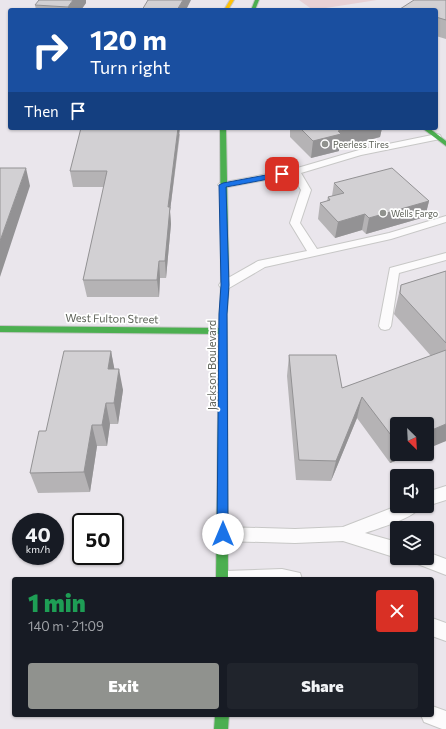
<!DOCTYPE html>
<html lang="en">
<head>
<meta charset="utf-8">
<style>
  body { margin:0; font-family:Commissioner,sans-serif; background:#20242c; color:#f1f3f6; height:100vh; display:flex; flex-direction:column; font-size:15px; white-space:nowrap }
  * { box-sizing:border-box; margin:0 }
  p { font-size:13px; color:#9ea1a6 }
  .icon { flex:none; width:22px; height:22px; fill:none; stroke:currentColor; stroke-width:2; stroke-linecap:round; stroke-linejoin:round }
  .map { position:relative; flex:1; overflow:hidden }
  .panel { position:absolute; left:12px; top:577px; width:422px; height:140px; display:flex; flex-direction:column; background:#171b24; border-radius:4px; box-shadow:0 1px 3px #0004 }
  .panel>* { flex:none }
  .guide { position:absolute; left:8px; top:8px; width:430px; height:122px; border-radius:4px; box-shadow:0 1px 3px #0004; background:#1a4fa0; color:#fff; overflow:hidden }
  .needle { width:26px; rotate:156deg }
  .buttons { position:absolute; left:390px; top:417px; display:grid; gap:8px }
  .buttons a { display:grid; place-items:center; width:44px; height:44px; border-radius:4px; background:#171b24; box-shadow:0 1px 3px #0004; font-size:20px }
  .speed { position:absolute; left:12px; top:513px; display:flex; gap:8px; font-size:20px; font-weight:700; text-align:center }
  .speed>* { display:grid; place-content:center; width:52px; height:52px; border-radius:50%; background:#171b24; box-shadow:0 1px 3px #0004; line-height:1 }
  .speed small { font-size:10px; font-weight:400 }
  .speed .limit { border:2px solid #111; border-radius:6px; background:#fff; color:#111 }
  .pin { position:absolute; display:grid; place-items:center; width:34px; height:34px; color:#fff; margin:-17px; border-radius:8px; box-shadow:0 2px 6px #0006 }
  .me { position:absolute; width:44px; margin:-22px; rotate:0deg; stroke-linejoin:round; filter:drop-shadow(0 0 3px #0008) }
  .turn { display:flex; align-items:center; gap:14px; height:84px; padding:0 16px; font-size:18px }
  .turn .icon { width:52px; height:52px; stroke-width:2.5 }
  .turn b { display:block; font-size:28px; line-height:34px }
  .then { display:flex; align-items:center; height:38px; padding:0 16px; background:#0003; gap:8px; font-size:15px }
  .round { display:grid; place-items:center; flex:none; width:42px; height:42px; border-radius:4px; background:#20242c }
  .headline { display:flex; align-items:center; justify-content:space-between; height:68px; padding:0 16px }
  h1 { font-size:24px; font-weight:800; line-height:30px; color:#1e9e55 }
  .cta { display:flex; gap:8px; margin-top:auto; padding:8px 16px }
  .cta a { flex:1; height:46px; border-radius:4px; background:#90928e; color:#fff; font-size:16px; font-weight:800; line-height:46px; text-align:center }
  .cta a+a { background:#20242c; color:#f1f3f6 }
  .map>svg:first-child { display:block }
  .green { fill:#e8d1d5 }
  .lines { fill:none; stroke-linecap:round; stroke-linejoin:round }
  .lane-casing { stroke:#c7c7c6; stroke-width:2 }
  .fast-casing { stroke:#c6c6c6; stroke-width:2 }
  .slow-casing { stroke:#c6c6c6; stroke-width:2 }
  .lane { fill:#fcfbfc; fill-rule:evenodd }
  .fast { fill:#4caf50; fill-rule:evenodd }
  .slow { fill:#ffc107; fill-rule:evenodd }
  .wall { fill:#b5b3b5 }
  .shaded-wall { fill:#939294 }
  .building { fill:#d2d0d3; stroke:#939294 }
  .route { fill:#1a73e8; stroke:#114b97 }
  .poi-dot { fill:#90928e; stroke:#fff; stroke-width:1.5 }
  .labels { text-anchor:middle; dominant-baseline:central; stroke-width:3.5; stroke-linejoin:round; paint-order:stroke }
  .far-poi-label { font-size:9px; fill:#60645b; stroke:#fff; text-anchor:start }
  .street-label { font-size:11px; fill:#60645b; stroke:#fff }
</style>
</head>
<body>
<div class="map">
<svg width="446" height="729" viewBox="0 0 446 729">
  <rect width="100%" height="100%" fill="#eae6ec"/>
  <!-- green -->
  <path class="green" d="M299,0H377L313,10Z"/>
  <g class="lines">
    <defs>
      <path id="lane" d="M437,134L440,135L441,137L440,139L361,155L301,173L311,190L300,223L317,249L389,233L446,216V222L391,239L265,267L229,288H221L219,285L221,282L258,261L307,251L290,223L301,190L292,175L223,188L218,185L220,183L294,169L359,150Z
        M446,253V260L399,273L391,326L389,329L385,330L381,329L379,326L390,268Z
        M446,486V500L427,506V492Z
        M397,506H421C415,518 379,528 365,533L397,542V558L343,541L295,543L223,541L217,539L215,534L217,529L223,527L295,529L343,527Z
        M427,552L446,559V575L415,563L413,558H427Z
        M282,569L300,573L302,579H216L218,573L224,571Z
        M432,618L446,623V641L432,636Z
        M432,706L446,711V729H442L424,722L421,715H432Z"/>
      <path id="fast" d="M255,0H259L255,10H251Z
        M220,128H226L229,285L227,314L228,579H216L219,334L0,332V326L219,328L221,285Z
        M422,128H429L446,141V146Z
        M215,715H229L228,729H214Z"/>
      <path id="slow" d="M230,0H234L228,10H224Z"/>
    </defs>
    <!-- lane casing -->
    <use href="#lane" class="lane-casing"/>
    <!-- fast casing -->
    <use href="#fast" class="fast-casing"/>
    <!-- slow casing -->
    <use href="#slow" class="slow-casing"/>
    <!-- lane -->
    <use href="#lane" class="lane"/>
    <!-- fast -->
    <use href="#fast" class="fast"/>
    <!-- slow -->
    <use href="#slow" class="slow"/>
  </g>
  <!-- wall -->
  <path class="wall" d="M446,0V39L436,36V10H400V9Z
    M86,3L81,10H36L35,5Z
    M290,128H382L380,137L339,148V151L311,158L290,137Z
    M180,134L170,211L171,224L166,278H160L159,297H87L83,280L104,187H73L70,171Z
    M334,183L429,201L425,217L366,234L362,230L335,238L318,219L320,203L327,201L328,197L332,196Z
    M446,271V441L397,454H414L390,463L357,418L331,481L296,480L287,376L289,355L342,388L431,356L394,314L396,306L401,285Z
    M111,351L114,369L123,390L118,424H110L107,446H97L90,492L38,493L30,473L46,431Z"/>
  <!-- shaded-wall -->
  <path class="shaded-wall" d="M73,0H86V3L81,10H68V7Z
    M183,0H191L186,10H177Z
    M178,128H180L170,211L171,224L166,278L165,261L168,207Z
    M350,128H382L380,137L339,148V151L311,158L313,141L338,131Z
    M26,168L30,186L0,277V241Z
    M429,201L425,217L366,234L369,218Z
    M365,214L362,230L335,238L338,222Z
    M159,261L160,278L159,297L157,280Z
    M111,351L115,372L108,369Z
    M119,369L123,390L118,424L114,403Z
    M362,397L357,418L331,481L336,461Z
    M106,403L110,424L107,446L102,425Z
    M446,424V441L427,449V432Z
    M92,425L97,446L90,492L84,472Z
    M397,443V454H414L390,463Z"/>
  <!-- building -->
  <path class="building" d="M39,0H73L68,7L35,5Z
    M148,0H183L177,10H142Z
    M414,0H446V20L436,17V10H404L400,9Z
    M81,128H178L168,207H170L165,261H159L157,280H83L107,171H70Z
    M300,128H350L338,131L341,134L313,141Z
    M0,168H26L0,241Z
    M392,168L429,201L369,218L365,214L338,222L320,203L330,200L328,197L344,193L334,183Z
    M446,271V343L400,293L401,285Z
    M446,350V424L427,432V424H397V443L362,397L336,461L299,460L289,355H336L342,388Z
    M64,351H111L108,369H119L114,403H106L102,425H92L84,472L30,473L39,431H46Z"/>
  <!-- route -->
  <path class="route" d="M282,172L285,173V176L226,187L229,285L227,314L228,534L227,538L223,540L219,538L217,534L219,314L221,285L219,185L223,183Z"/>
  <!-- markers -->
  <g class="poi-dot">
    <circle cx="325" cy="144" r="4"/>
    <circle cx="383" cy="213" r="4"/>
  </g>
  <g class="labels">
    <!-- far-poi labels -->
    <g class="far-poi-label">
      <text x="333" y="144">Peerless Tires</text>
      <text x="391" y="213">Wells Fargo</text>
    </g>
    <!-- street labels -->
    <g class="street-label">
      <text transform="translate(112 318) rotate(1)">West Fulton Street</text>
      <text transform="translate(211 365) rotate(-90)">Jackson Boulevard</text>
    </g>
  </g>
</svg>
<div class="buttons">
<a><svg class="needle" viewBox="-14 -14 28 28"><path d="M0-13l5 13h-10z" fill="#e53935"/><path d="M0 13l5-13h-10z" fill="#9ea1a6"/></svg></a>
<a><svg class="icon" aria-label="sound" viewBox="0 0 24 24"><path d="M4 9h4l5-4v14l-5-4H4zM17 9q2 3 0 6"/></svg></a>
<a><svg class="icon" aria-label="layers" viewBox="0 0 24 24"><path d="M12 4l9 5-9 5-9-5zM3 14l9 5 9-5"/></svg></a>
</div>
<div class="speed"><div>40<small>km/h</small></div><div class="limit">50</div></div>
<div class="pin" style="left:282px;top:174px;background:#d93025"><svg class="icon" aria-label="arrive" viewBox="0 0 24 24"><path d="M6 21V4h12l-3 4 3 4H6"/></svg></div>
<svg class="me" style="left:223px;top:534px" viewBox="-20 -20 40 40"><circle r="19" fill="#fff"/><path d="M0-13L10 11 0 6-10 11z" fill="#1a73e8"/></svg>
<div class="guide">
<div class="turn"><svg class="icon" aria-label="right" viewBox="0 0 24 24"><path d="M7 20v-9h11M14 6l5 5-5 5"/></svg><div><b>120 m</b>Turn right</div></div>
<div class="then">Then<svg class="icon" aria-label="arrive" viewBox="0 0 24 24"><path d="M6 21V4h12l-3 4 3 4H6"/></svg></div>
</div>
<section class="panel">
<div class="headline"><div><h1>1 min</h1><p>140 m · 21:09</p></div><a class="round" style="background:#d93025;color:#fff"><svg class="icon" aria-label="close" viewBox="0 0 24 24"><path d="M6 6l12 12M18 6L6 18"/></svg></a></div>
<div class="cta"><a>Exit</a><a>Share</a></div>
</section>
</div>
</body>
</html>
